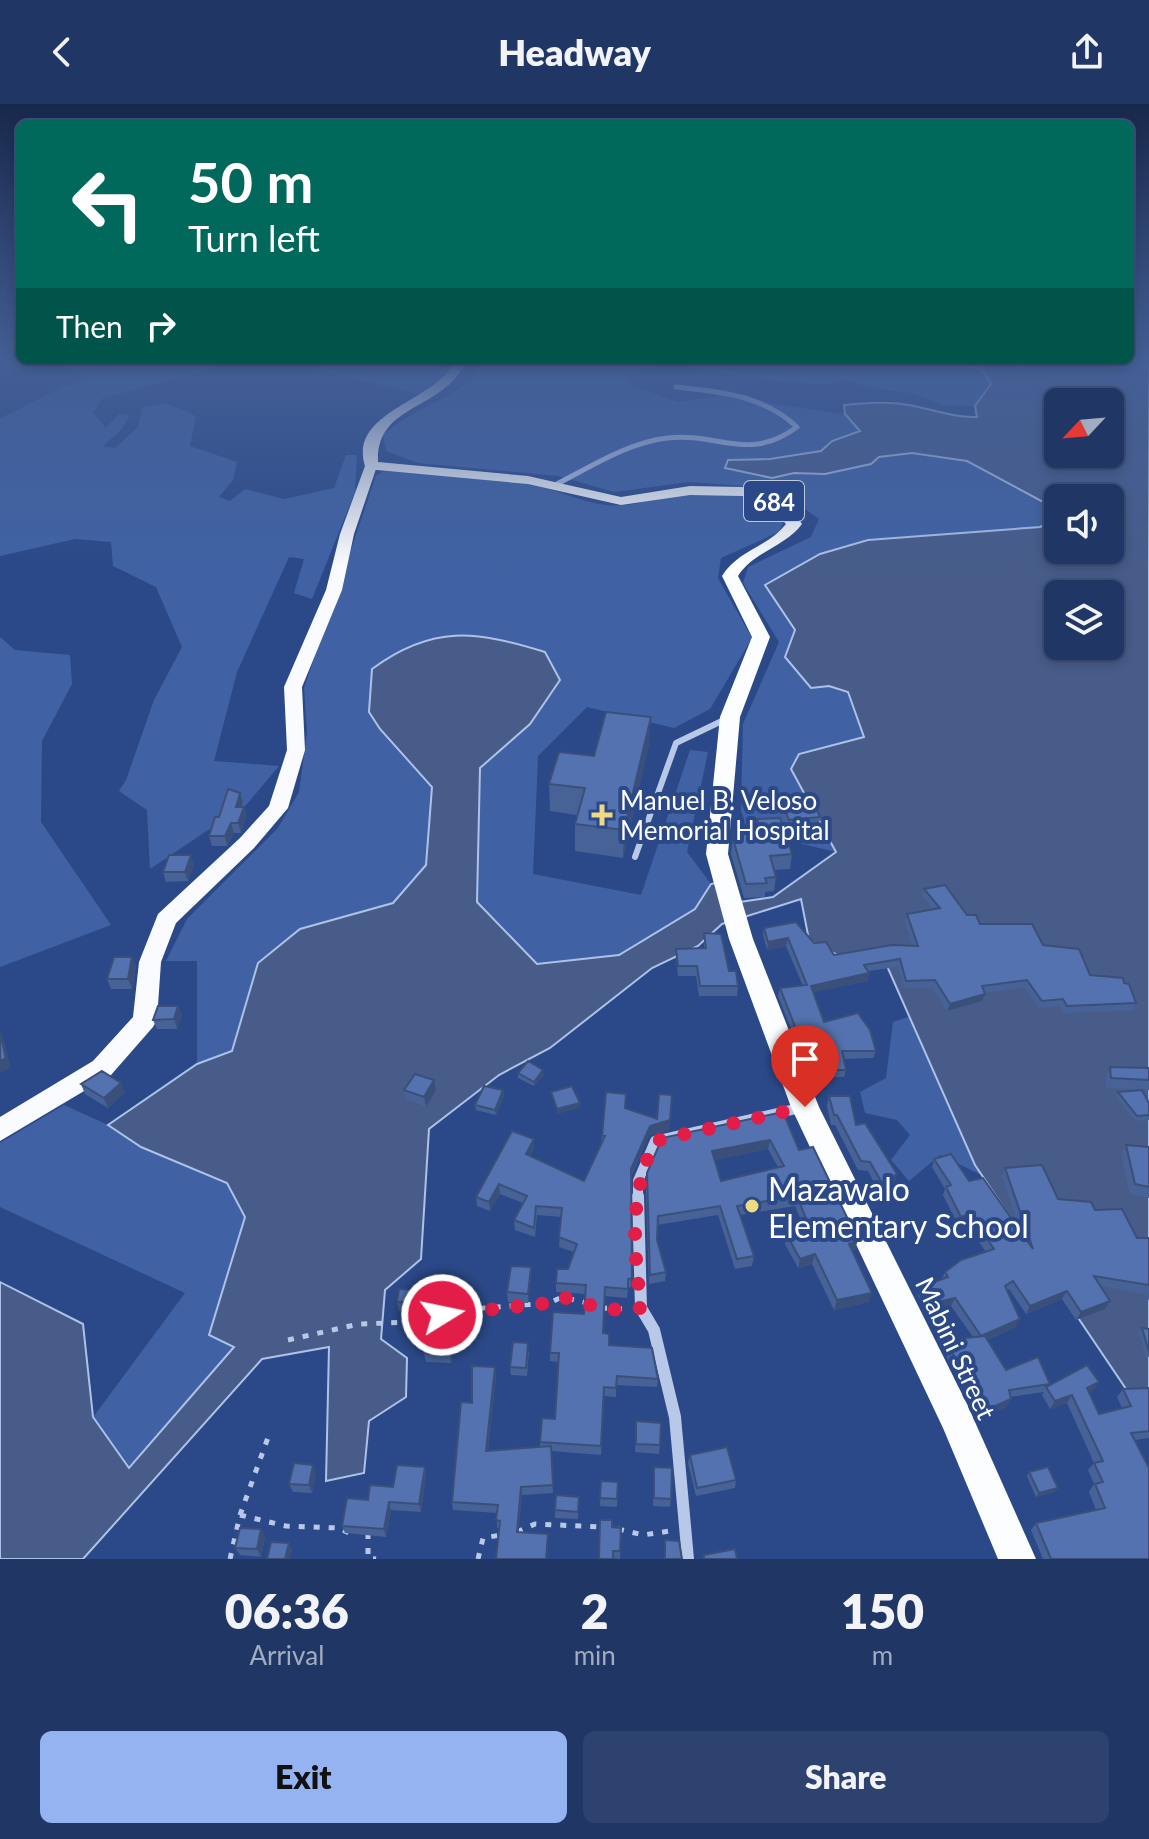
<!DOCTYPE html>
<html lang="en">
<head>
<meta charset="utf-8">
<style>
  body { margin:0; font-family:Lato,sans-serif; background:#2d426f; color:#f1f3f6; height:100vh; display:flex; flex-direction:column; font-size:30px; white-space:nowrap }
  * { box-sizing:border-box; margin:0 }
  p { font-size:26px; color:#a2acbf }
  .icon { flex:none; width:44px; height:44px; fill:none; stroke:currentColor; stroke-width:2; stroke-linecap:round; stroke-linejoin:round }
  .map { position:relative; height:1455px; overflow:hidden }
  .side { display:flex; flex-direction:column; background:#203766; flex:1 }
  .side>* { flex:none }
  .top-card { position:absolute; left:16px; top:16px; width:1118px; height:244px; border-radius:12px; box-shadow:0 4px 12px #0003,0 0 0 2px #3d517a; background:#00695c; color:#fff; overflow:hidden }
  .needle { width:52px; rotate:244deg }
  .tools { position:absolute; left:1044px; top:284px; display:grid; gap:16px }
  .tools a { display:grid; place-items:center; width:80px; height:80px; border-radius:12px; background:#203766; box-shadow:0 4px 12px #0003,0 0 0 2px #3d517a; font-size:40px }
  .pin { position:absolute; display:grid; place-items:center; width:68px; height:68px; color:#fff; margin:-82px -34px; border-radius:50% 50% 50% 0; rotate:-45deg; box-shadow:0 0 8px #0007 }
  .pin .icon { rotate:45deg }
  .me { position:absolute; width:88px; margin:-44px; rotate:80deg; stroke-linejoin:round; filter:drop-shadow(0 0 6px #0008) }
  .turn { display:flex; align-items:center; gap:28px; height:168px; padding:0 40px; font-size:36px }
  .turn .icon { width:104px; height:104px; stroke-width:2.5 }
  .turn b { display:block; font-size:56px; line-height:68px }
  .then { display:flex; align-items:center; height:76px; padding:0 40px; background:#0003; gap:16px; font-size:30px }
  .eta { display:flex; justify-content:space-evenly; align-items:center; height:136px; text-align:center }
  .eta b { font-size:48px; font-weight:800; line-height:56px }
  .primary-button { display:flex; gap:16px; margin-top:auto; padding:16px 40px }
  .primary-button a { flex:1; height:92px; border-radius:12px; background:#95b2f1; color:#111; font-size:32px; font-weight:800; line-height:92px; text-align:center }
  .primary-button a+a { background:#2d426f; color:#f1f3f6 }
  header { display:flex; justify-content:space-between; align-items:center; height:104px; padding:0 40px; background:#203766; font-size:36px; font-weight:800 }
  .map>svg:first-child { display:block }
  .green { fill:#4062a4; fill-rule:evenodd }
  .water { fill:#475c89; stroke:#adc2e8; stroke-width:2; fill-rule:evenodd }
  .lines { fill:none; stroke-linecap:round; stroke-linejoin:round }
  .path-far1 { stroke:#b8c8e8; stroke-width:2; stroke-dasharray:2 4; stroke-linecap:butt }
  .path { stroke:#b8c8e8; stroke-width:5; stroke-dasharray:6 9; stroke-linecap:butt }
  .service { stroke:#b8c8e8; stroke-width:6 }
  .minor-far2 { stroke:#b8c8e8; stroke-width:5 }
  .minor-far1 { stroke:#b8c8e8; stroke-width:10 }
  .minor { stroke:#b8c8e8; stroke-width:12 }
  .primary { fill:#fafbfe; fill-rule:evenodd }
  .trunk { fill:#fcfdfe; fill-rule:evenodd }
  .wall { fill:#476296; fill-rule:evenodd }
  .shaded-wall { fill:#3a507a }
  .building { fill:#5372af; stroke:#3a507a; stroke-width:2; fill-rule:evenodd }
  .route { stroke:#e11d48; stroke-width:14; stroke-dasharray:0 25.2 }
  .poi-dot { fill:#eeda81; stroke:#2b4988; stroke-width:3 }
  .labels { text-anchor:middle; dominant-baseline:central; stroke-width:8; stroke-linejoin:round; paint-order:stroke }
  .shield { fill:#2b4988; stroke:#bfc8db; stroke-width:2 }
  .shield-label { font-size:24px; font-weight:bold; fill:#fff }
  .poi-label { font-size:26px; fill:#fff; stroke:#2b4988; text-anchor:start }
  .street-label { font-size:26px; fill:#fff; stroke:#2b4988 }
  .near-poi-label { font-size:32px; fill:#fff; stroke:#2b4988; text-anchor:start }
</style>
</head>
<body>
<header><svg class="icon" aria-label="back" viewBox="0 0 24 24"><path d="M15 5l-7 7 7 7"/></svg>Headway<svg class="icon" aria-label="share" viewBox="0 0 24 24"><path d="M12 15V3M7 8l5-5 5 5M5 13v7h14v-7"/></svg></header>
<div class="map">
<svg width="1149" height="1455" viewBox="0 0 1149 1455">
  <rect width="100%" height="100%" fill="#2b4988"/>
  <!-- green -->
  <path class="green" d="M35,258H236L103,294L93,309L106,324L119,310L130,311L121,326L103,342L115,344L138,323L142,303L167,299L196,312L190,342L237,358L233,376L219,393L230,397L245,385L284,395L334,384L346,351H357L355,388L312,495L294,489L304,455L289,453L237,568L214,657L279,662L247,700L150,765L147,706L119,687L126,676L154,596L182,543L156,483L113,462L111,438L75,435L0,452V314C28,303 50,285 79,279L85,268Z
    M316,258H447L445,272L418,290L314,265Z
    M477,258H1149L1131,285L1110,394H1058V415L1040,423L868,436L765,481L829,582L848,588L864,634L799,650L1149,685L801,795L836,748L747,727L741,706L743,620L779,538L743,479L748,463L811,433L819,415L788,393L743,382L689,378L614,388L558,372L418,359L386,347L383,331C410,307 443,297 472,277ZM676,262L791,279L828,280L847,275L871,284L912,289L943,301L974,302L978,313C959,315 928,305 909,301C887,297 866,299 844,301V310L720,292L678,298L632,281L621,267ZM1058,298H1110V350H1058Z
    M384,367C432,371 482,373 529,380C555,385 580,398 606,401C630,404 649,395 672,392C708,387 761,385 784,417L779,428L721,454L718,474L752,534L710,605L674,624L587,603L538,652L533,770L641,791L690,646L708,648L687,748L711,780L695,805L620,851L550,944L376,1013L421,1155L385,1185L381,1235L407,1254L406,1293L369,1317L364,1369L326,1377L329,1243L262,1255L129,1364L0,1178L83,1220L94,1312L185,1189L0,1103V1039L64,1001L108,1021L141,1043L226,1078L232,947L197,960V857H166L187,815L278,724L299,688L307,629L304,584L376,372Z
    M0,533L15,546L70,551L72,580L42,637L41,718L111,821L0,863Z
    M923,908L994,1077L940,1051L909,1077L891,1056L910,1031L897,1016L865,1009L860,988L886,974L893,918Z"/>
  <!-- water -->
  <path class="water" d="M954,258H1149V1319L975,1061L879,844L839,852L809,836L801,795L722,820L698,842L652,864L550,944L499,971L429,1025L421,1155L385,1186L381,1235L407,1254L406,1293L369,1317L364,1369L326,1377L329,1243L262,1255L83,1455H0V1178L83,1220L93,1313L129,1364L234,1243L209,1231L245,1113L227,1079L141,1043L108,1021L197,960L232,947L258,859L300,825L393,799L426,761L432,683L380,625L369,608L372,565C433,520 476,527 545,548L560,576L530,620L480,664L477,798L537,860L619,851L695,805L711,780L726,776L740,798L773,793L836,748L791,665L799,650L864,633L848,588L829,582L811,584L785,553L795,526L765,481L820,450L868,436L1040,423L1058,415V446H1110V394H1058V406L967,357L912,349L879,353L871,360L825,370L794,369L772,374L725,364L728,356L770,355L821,347L832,337L860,327L845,310L844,301C866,299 887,297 909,301C930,305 955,314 977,313L975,302L991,280L982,266ZM1058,298H1110V350H1058ZM1058,490H1110V542H1058Z"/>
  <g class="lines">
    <!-- path-far1 -->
    <path class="path-far1" d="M528,258L548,263"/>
    <!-- path -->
    <path class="path" d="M601,1204L625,1205
      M288,1236L359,1220L414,1218L471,1205L549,1199L562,1193L587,1199
      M240,1411L286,1422L338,1424L349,1429
      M618,1425L643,1431L670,1427
      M517,1428L535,1420L603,1423
      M368,1429V1454L376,1455
      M230,1455L240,1411L270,1328
      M478,1455L483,1434L501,1431"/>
    <!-- service -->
    <path class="service" d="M635,753L676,639L726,615"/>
    <!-- minor-far2 -->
    <path class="minor-far2" d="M553,382C589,364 626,339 667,334C719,328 748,359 797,323C763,291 721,288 676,283"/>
    <!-- minor-far1 -->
    <path class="minor-far1" d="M638,1094V1077L655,1037L800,1004"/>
    <!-- minor -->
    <path class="minor" d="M638,1092L641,1204L654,1226L675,1313L688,1455"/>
    <!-- primary -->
    <path class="primary" d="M371,358L377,362L354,430L342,486L302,583L305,646L288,704L254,744L176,819L161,858L157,916L153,923L111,971L0,1037V1013L93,957L133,913L139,858L158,810L240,734L269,702L287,646L284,583L326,486L340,430L365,362Z"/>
    <!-- trunk -->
    <path class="trunk" d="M454,258H466C442,308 376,299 378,358L528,372L621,393L690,382L742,383L780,395L792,405L802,420C785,443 753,448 738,472L770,533L740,613L728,750L753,835L819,1003L967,1300L1036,1455H998L943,1324L791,1003L729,835L706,750L720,613L752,533L722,472C738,446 768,443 786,420L769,402L742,392L690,391L621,401L528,380L366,365C345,308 434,299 454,258Z"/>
  </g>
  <!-- wall -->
  <path class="wall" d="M649,640L623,754L575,747V720L577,711L550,707L549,680L594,652Z
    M779,692L820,713L819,722L787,726L778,701Z
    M243,698L241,703H244L246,713L241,729H234L227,742H212L209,732L219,713Z
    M757,715L792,750L790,765L774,766L776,773L774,787L765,788V793L744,794L731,750L734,723L756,722Z
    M194,760L188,777L166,778L163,768Z
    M924,785L967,811L980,820L1043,841L1090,871L1124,879L1136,899L1132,907L1064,909L1060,902L1039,904L1024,883L984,889L982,897L947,907L932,884H904L898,863L868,867L869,869L867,877L813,888L824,918L876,947L873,954L843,955L846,966L844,973H823L818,951H805L801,931L794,932L778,892L780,884L803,882L786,842L767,846L763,831L764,824L814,839L834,851L913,842L905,818L907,810L933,805L922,792Z
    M704,829L738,882L737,892H699L696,872H678L676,854V845L704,844Z
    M132,853L136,862L132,885H111L107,875Z
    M178,902L182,911L177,925H157L153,916Z
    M1110,963L1149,964V986L1106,984V973Z
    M518,969L544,971L534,982L518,974Z
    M81,980L125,988L108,1004L85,990Z
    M404,986H436L426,1003L406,995Z
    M503,986L504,991L496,1011L476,1006L475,1001Z
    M1118,988L1149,999V1016L1135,1017L1116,992Z
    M829,992L856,1021L897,1070L894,1080L879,1088L868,1067L858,1066L835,1021H831L827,1002Z
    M625,1004L669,1026L649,1031L631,1073V1183L628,1184L627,1194L604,1192L603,1229L609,1241L658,1275L657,1283L616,1281V1293L604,1292L601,1351L551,1347L553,1389L522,1391L518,1428L548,1430L547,1455H496L499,1424H497V1409L453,1406L452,1398L472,1299L495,1263L496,1272L488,1347L540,1343V1338L555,1315L558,1258L550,1257V1249L584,1210L585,1190L556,1188V1179L568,1165L574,1148L559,1143L561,1113L537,1111L535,1133L515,1126L514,1116L523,1099L500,1090L490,1107L477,1102L476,1093L534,1044L530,1052L584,1077L601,1040L602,1032Z
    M783,1008L799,1046L855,1145L852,1147L869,1198L834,1206L812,1160L798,1164L785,1140L787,1131L805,1125L795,1102L740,1111L754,1152L752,1162L735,1165L718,1111L657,1121V1136L666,1168L665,1177L649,1180L646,1088L647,1069ZM768,1045L778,1063L721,1077L715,1056Z
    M1126,1041L1149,1043V1094L1130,1090L1121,1051Z
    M934,1055L969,1077L1020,1127L1002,1072L1005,1064L1058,1095L1095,1106L1137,1134H1149V1197L1146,1190L1100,1182L1105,1205L1076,1216L1062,1195L1026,1210L1009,1185L1007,1186L1016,1223L987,1236L1006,1266L1050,1280L1049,1282L1094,1286L1089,1288L1099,1310L1122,1304L1117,1293L1123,1285L1149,1284V1334L1135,1336L1149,1455H1043L1031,1426L1036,1419L1096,1406L1089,1388L1094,1380L1088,1366L1094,1359L1067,1299L1050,1305L1042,1291L1044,1288L1010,1293L1006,1303L982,1314L975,1297L970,1298L942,1244L946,1236L973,1233L951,1202L926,1208L918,1191L921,1183L942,1175L945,1168L986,1148L966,1119L958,1121L943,1091L945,1085L932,1063Z
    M531,1172L528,1199L508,1198L507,1188Z
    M457,1176L459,1185L456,1204L439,1202L438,1193Z
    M431,1196L429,1210L399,1207L397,1198Z
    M1142,1224L1149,1225V1253H1146L1139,1229Z
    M453,1229L454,1238L451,1259L426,1258L424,1249Z
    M529,1247L527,1272L511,1271L510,1263Z
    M636,1317L660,1341L659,1350L635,1348Z
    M690,1351L736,1376L735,1384L696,1392L688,1359Z
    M425,1363L426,1372L421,1408L391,1406L386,1433L345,1429L342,1422L368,1396L393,1383Z
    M654,1363L671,1395L670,1403L653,1402Z
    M1029,1368L1055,1388L1036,1393L1027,1372Z
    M316,1369L312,1389L293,1388L289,1380Z
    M601,1377L618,1378L617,1403L600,1402Z
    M579,1393L578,1415L555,1414V1406Z
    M612,1423L621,1424L620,1455L613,1454Z
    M265,1433L261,1453L240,1451L235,1444Z"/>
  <!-- shaded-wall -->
  <path class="shaded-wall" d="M651,613L649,640L623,754L624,726Z
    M240,689L243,698L238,712L236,703Z
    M244,703L246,713L241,729L238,719Z
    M231,719L234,729L227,742L225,732Z
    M191,751L194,760L188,777L185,768Z
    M788,834L786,842L767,846L768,838Z
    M132,853L136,862L132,885L128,875Z
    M869,869L867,877L809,889L811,882Z
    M985,890L982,897L947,907L950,900Z
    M178,902L182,911L177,925L174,915Z
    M802,923L801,931L794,932L796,925Z
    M0,928L4,936L11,964L0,969Z
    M543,966L544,971L534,982V978Z
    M434,976L436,986L426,1003L424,993Z
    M121,979L125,988L108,1004L104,994Z
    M503,986L504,991L496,1011L495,1006Z
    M580,999V1004L557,1010V1005Z
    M670,1016L669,1026L649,1031L630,1074L631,1065L650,1022Z
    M534,1035V1044L526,1060V1050Z
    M770,1036L768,1045L711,1057L712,1047Z
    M897,1070L894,1080L879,1088L882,1079Z
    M499,1080L500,1090L490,1107L489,1098Z
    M970,1110L966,1119L958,1121L961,1113Z
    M858,1136L855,1145L846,1149L849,1140Z
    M815,1150L812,1160L798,1164L800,1155Z
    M531,1163V1172L528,1199V1190Z
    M457,1176L459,1185L456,1204L455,1194Z
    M430,1187L431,1196L429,1210L428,1200Z
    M1067,1187L1062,1195L1026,1210L1030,1202Z
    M872,1189L869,1198L834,1206L837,1196Z
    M955,1194L951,1202L926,1208L930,1200Z
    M1110,1197L1105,1205L1076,1216L1081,1208Z
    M1020,1215L1016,1223L977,1240L981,1232Z
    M453,1229L454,1238L451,1259L450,1250Z
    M495,1263L496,1272L487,1356L486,1347Z
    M1099,1278L1094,1286L1082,1292L1087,1284Z
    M979,1289L975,1297L970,1298L974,1291Z
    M1072,1291L1067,1299L1050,1305L1055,1297Z
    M1011,1295L1006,1303L982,1314L986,1306Z
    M313,1361L316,1369L312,1389L309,1381Z
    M425,1363L426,1372L421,1408L419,1400Z
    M521,1383L522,1391L518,1436L517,1428Z
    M1058,1384L1055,1388L1036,1393L1039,1389Z
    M389,1398L391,1406L386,1433L384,1425Z
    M261,1425L265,1433L261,1453L257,1445Z
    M289,1439L292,1446L290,1455H285Z"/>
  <!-- building -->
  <path class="building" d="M606,608L651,613L624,726L575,720L585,684L549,680L559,648L594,652Z
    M228,685L240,689L236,703H244L238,719H231L225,732H209L215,713H219Z
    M810,689L820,713L789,716L779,692Z
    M780,714L792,750L770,752L776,773L765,774L767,779L746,780L733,735L734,723L759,722L757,715Z
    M169,751H191L185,768H163Z
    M945,781L967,811H976L980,820H1032L1043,841L1079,845L1090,871L1123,874L1124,879L1129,880L1136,899L1067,902L1063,895L1042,897L1027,876L982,882L985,890L950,900L935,876L906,877L900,855L864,861L869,869L811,882L824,918L858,909L870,926L876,947H842L846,966H824L819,944H806L802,923L796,925L780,884L807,881L788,834L768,838L764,824L796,818L814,839L826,838L834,851L892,841L918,842L907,810L940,804L924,785Z
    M704,829L721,830L729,867H736L738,882H700L697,862H678L676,845L706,844Z
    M114,853H132L128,875H107Z
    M158,902H178L174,915L153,916Z
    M0,929L6,954L0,957Z
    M528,957L543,966L534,978L518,969Z
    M1110,963L1149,964V976L1111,974Z
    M102,967L121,979L104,994L81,980Z
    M415,970L434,976L424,993L404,986Z
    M484,982L503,986L495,1006L475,1001Z
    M572,982L580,999L557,1005L551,988Z
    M1142,986L1149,999V1011L1137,1012L1118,988Z
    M606,988L626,990L625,1004L657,1015L659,990L672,991L670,1016L650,1022L631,1065L632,1174L628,1175V1185L605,1183L603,1229L609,1230V1241L652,1244L658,1275L617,1272L616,1284L604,1283L601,1342L540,1338L542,1314L555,1315L559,1249H550L553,1208L584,1210L586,1181L556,1179L557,1165H568L577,1140L559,1133L562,1104L536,1102L534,1124L514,1116L527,1092L499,1080L489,1098L476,1093L512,1027L534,1035L526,1050L584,1077L605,1032H602Z
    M829,992H850L856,1021L865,1019L897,1070L882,1079L870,1058L861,1057L837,1011H834Z
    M783,1008L799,1046L813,1043L858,1136L849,1140L872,1189L837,1196L815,1150L800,1155L787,1131L810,1124L797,1092L737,1102L754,1152L737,1155L720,1102L658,1112L657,1136L666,1168L650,1171L647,1069L662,1034ZM770,1036L784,1062L721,1077L712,1047Z
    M1126,1041L1149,1043V1083L1135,1080Z
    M951,1050L969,1077L983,1074L1033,1145L1005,1064L1042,1061L1058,1095L1091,1098L1095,1106L1122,1105L1137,1134H1149V1181L1094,1172L1110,1197L1081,1208L1067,1187L1030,1202L1013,1177L1005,1182L1020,1215L981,1232L955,1194L930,1200L921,1183L948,1173L945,1168L961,1156L994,1145L970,1110L961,1113L946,1083L951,1081L934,1055Z
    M511,1162L531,1163L528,1190L507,1188Z
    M441,1175L457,1176L455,1194L438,1193Z
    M399,1185L430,1187L428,1200L397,1198Z
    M1142,1224L1149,1225V1248Z
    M428,1227L453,1229L450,1250L424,1249Z
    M985,1232L1006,1266L1038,1253L1050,1280L1009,1286L1011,1295L986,1306L979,1289L974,1291L946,1236Z
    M513,1238L528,1239L526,1264L510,1263Z
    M1087,1261L1099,1278L1087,1284L1099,1310L1131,1302L1123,1285L1149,1284V1327L1131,1329L1148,1362L1149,1361V1455H1051L1036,1419L1105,1404L1095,1380L1103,1378L1094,1359L1103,1357L1072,1291L1055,1297L1046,1283Z
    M472,1262L495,1263L486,1347L551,1342L553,1381L521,1383L517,1428L548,1430L546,1455H496L500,1417L496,1416L498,1401L452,1398L461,1298L472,1299Z
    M636,1317L661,1319L660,1341L636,1340Z
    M727,1343L736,1376L697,1384L690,1351Z
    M294,1359L313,1361L309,1381L289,1380Z
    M397,1361L425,1363L419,1400L389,1398L384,1425L342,1422L347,1394L368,1396L370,1381L393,1383Z
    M654,1363L672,1364L671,1395L654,1394Z
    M1048,1363L1058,1384L1039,1389L1029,1368Z
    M601,1377L618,1378L617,1395L600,1394Z
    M556,1391L579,1393L578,1408L555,1406Z
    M600,1416H612V1423L621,1424L620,1447H613V1455H599Z
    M240,1424L261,1425L257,1445L235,1444Z
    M665,1436L679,1437L682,1455H665Z
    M271,1438L289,1439L285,1455H267Z
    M735,1445L737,1455H704V1451Z"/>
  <!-- sky -->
  <linearGradient id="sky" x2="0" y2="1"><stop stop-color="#18284b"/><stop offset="0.56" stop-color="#445f96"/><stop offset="1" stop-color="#445f96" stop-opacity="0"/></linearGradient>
  <rect width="1149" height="461" fill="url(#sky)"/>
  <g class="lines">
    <!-- route -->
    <path class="route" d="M442,1211L549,1199L562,1193L608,1206L641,1204C634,1144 628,1093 655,1037L805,1003"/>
  </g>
  <!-- markers -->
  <g class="poi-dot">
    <path d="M598 699h8v8h8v8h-8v8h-8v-8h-8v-8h8z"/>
    <circle cx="752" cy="1102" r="8"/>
  </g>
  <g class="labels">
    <!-- shield labels -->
    <rect class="shield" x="744" y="377" width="60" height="40" rx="6"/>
    <g class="shield-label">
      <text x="774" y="397">684</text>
    </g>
    <!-- poi labels -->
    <g class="poi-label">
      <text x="620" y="696">Manuel B. Veloso<tspan x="620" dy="30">Memorial Hospital</tspan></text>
    </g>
    <!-- street labels -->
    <g class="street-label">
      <text transform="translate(956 1244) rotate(65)">Mabini Street</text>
    </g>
    <!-- near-poi labels -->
    <g class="near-poi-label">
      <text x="768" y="1084">Mazawalo<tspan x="768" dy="37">Elementary School</tspan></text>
    </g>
  </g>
</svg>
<div class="tools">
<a><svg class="needle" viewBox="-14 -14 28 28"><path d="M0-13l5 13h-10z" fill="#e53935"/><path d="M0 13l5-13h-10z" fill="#a2acbf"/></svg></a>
<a><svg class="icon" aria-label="sound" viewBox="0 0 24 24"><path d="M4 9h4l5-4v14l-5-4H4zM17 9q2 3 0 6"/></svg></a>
<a><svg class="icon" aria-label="layers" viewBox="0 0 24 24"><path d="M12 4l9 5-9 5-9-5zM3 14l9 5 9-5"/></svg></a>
</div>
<div class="pin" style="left:805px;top:1003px;background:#d93025"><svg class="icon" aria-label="arrive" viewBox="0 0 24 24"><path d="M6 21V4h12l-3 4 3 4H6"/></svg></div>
<svg class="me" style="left:442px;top:1211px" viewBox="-20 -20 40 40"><circle r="17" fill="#e11d48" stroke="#fff" stroke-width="3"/><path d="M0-11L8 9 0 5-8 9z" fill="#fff"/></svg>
<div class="top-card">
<div class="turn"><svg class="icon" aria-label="left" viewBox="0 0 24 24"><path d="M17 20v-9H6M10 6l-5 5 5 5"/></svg><div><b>50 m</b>Turn left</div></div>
<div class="then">Then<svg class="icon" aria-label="right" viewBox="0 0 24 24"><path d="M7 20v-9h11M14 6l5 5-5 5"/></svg></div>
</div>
</div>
<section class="side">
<div class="eta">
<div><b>06:36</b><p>Arrival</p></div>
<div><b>2</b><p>min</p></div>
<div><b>150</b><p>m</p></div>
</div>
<div class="primary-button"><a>Exit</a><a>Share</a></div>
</section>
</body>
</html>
